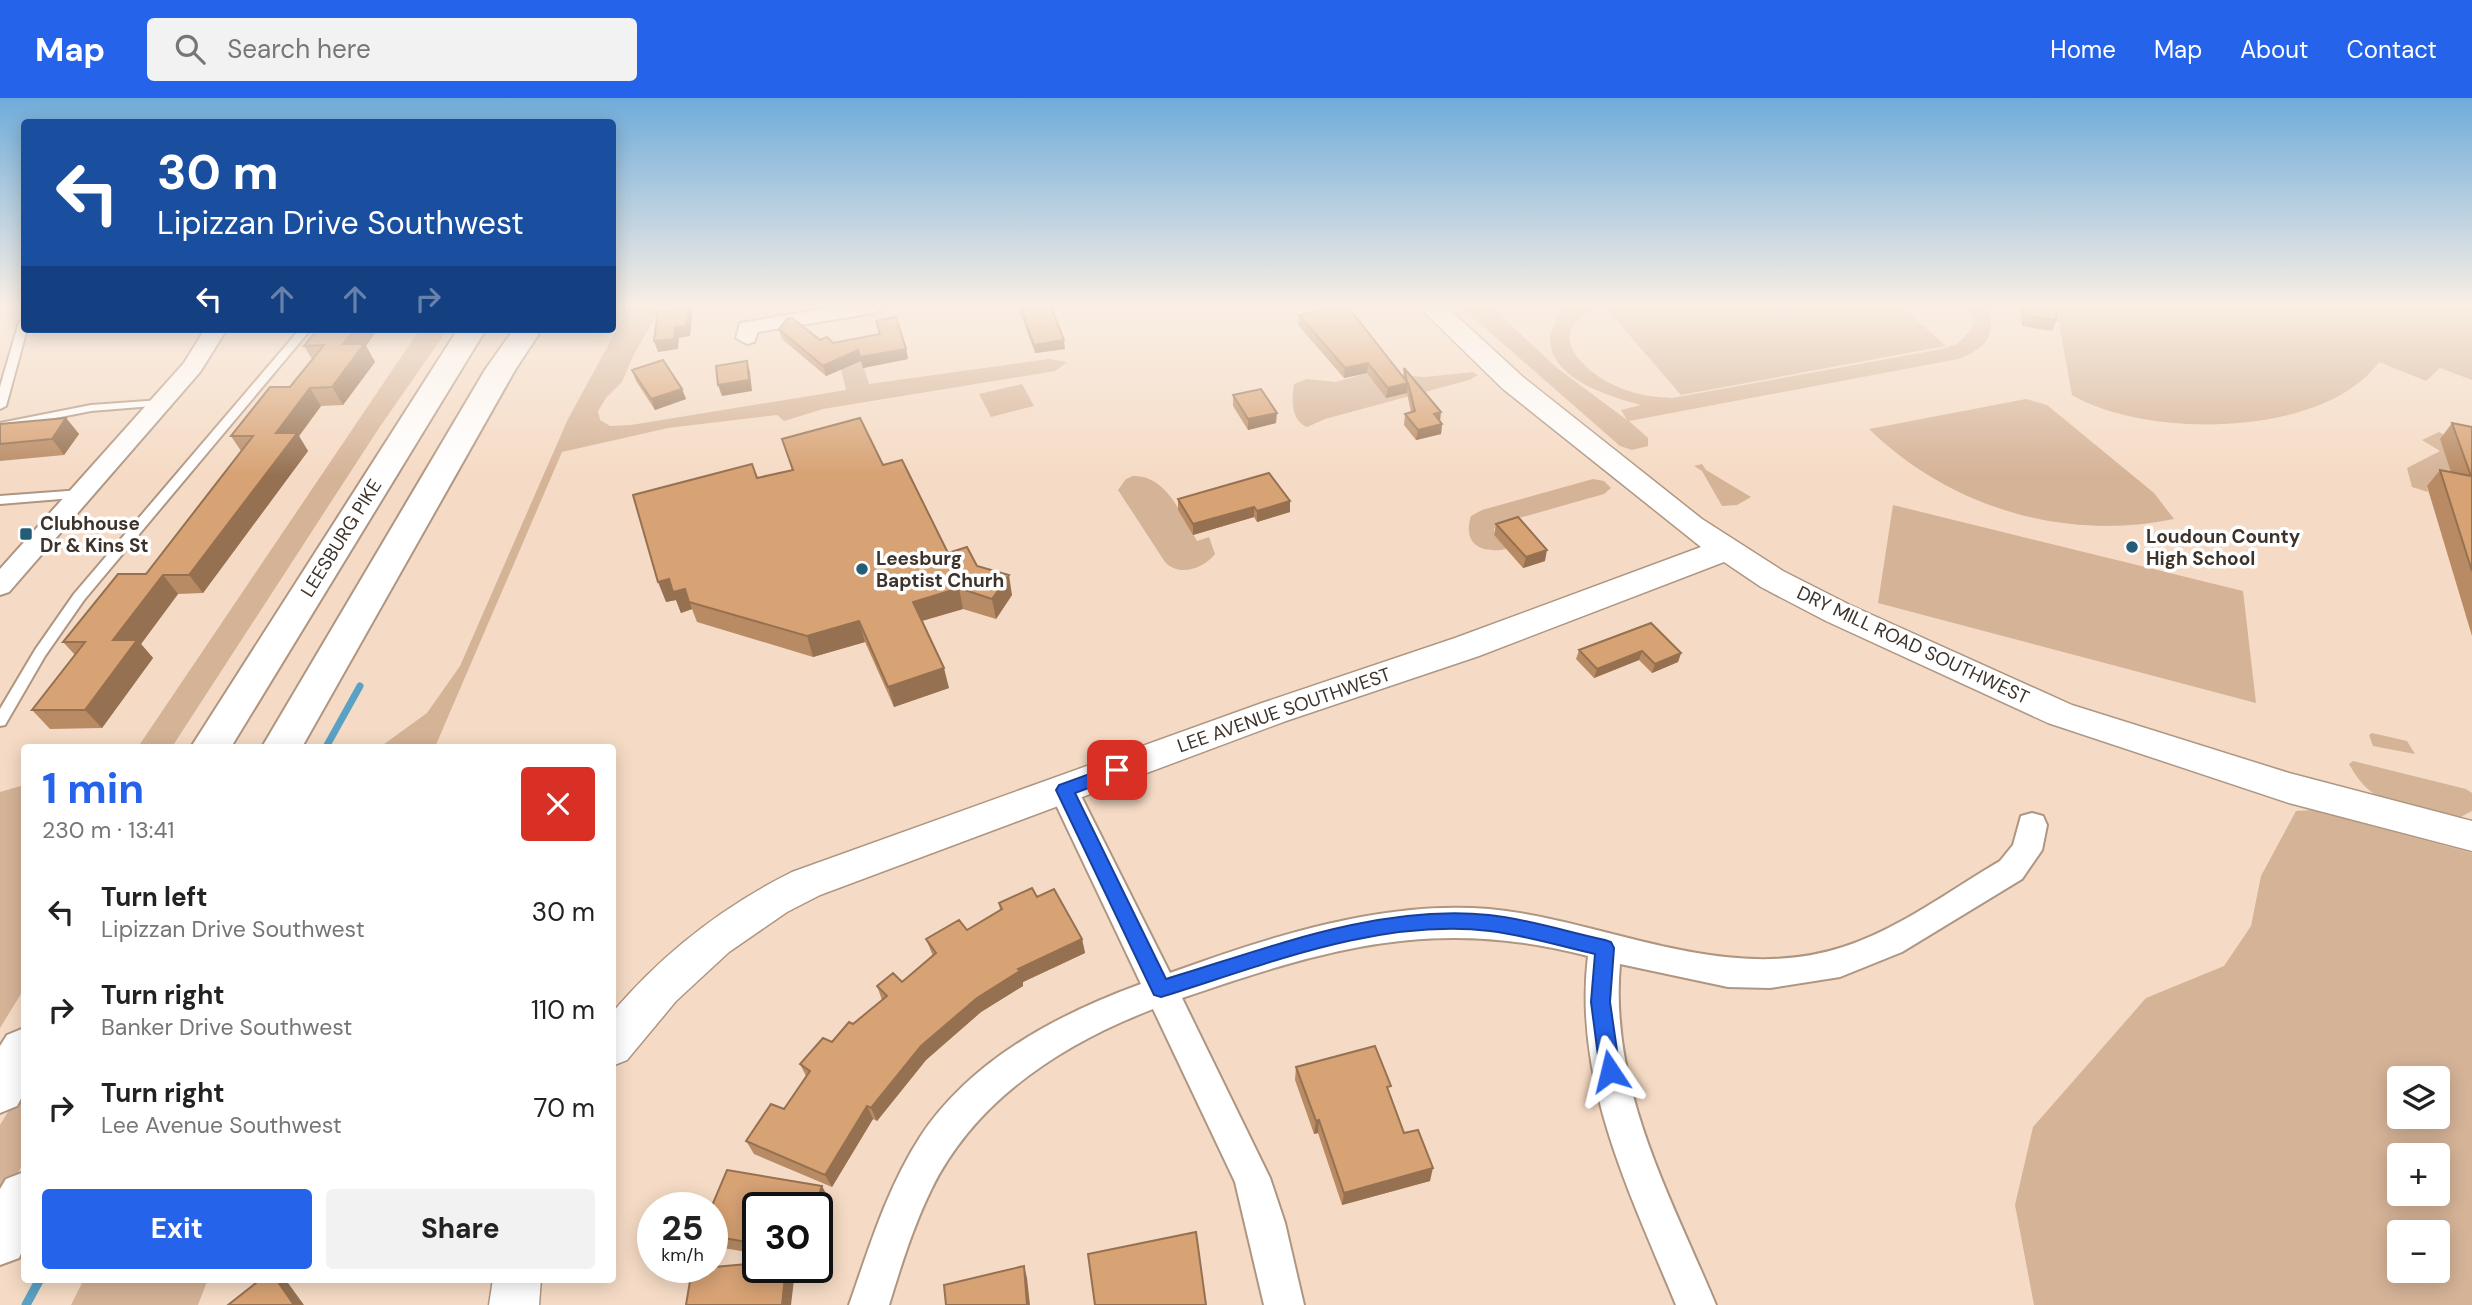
<!DOCTYPE html>
<html lang="en">
<head>
<meta charset="utf-8">
<style>
  body { margin:0; font-family:"DM Sans",sans-serif; background:#f2f2f2; color:#222; height:100vh; display:flex; flex-direction:column; font-size:26px; white-space:nowrap }
  * { box-sizing:border-box; margin:0 }
  p { font-size:23px; color:#767676 }
  .icon { flex:none; width:38px; height:38px; fill:none; stroke:currentColor; stroke-width:2; stroke-linecap:round; stroke-linejoin:round }
  .map { position:relative; flex:1; overflow:hidden }
  .drawer { position:absolute; left:21px; top:646px; width:595px; height:539px; display:flex; flex-direction:column; background:#fff; border-radius:7px; box-shadow:0 4px 18px #0003 }
  .drawer>* { flex:none }
  .hud { position:absolute; left:21px; top:21px; width:595px; height:214px; border-radius:7px; box-shadow:0 4px 18px #0003; background:#1a4fa0; color:#fff; overflow:hidden }
  .buttons { position:absolute; left:2387px; top:968px; display:grid; gap:14px }
  .buttons a { display:grid; place-items:center; width:63px; height:63px; border-radius:7px; background:#fff; box-shadow:0 4px 18px #0003; font-size:35px }
  .speed { position:absolute; left:637px; top:1094px; display:flex; gap:14px; font-size:35px; font-weight:700; text-align:center }
  .speed>* { display:grid; place-content:center; width:91px; height:91px; border-radius:50%; background:#fff; box-shadow:0 4px 18px #0003; line-height:1 }
  .speed small { font-size:18px; font-weight:400 }
  .speed .limit { border:4px solid #111; border-radius:10px; background:#fff; color:#111 }
  .pin { position:absolute; display:grid; place-items:center; width:60px; height:60px; color:#fff; margin:-30px; border-radius:14px; box-shadow:0 4px 10px #0006 }
  .me { position:absolute; width:77px; margin:-38px; rotate:350deg; stroke-linejoin:round; filter:drop-shadow(0 0 5px #0008) }
  .turn { display:flex; align-items:center; gap:24px; height:147px; padding:0 21px; font-size:32px }
  .turn .icon { width:91px; height:91px; stroke-width:2.5 }
  .turn b { display:block; font-size:49px; line-height:60px }
  .lanes { display:flex; align-items:center; height:66px; padding:0 21px; background:#0003; justify-content:center; gap:35px; direction:ltr }
  .lanes .off { opacity:.35 }
  .round { display:grid; place-items:center; flex:none; width:74px; height:74px; border-radius:7px; background:#f2f2f2 }
  .overview { display:flex; align-items:center; justify-content:space-between; height:119px; padding:0 21px }
  h1 { font-size:42px; font-weight:700; line-height:52px; color:#2563eb }
  .action { display:flex; gap:14px; margin-top:auto; padding:14px 21px }
  .action a { flex:1; height:80px; border-radius:7px; background:#2563eb; color:#fff; font-size:28px; font-weight:700; line-height:80px; text-align:center }
  .action a+a { background:#f2f2f2; color:#222 }
  ul { padding:0; list-style:none }
  li { display:flex; align-items:center; gap:21px; height:98px; padding:0 21px }
  li div { flex:1 }
  li b { display:block; font-size:26px }
  li em { font-style:normal }
  header { display:flex; align-items:center; gap:42px; box-sizing:border-box; height:98px; padding:0 35px; background:#2563eb; color:#fff }
  header strong { font-size:33px }
  nav { display:flex; gap:38px; margin-inline-start:auto; font-size:24px }
  .search { width:490px; height:63px; background:#f2f2f2; display:flex; align-items:center; gap:18px; box-sizing:border-box; padding:0 24px; border-radius:7px; color:#767676; font-size:26px }
  .map>svg:first-child { display:block }
  .green { fill:#d5b397; fill-rule:evenodd }
  .lines { fill:none; stroke-linecap:round; stroke-linejoin:round }
  .stream-far1 { stroke:#5ba1c4; stroke-width:7 }
  .stream { stroke:#5ba1c4; stroke-width:9 }
  .service-casing { stroke:#af9682; stroke-width:4 }
  .minor-casing { stroke:#af9682; stroke-width:4 }
  .tertiary-casing { stroke:#af9682; stroke-width:3 }
  .motorway-casing { stroke:#af9682; stroke-width:4 }
  .service { fill:#fff; fill-rule:evenodd }
  .minor { fill:#fff; fill-rule:evenodd }
  .tertiary { fill:#fff; fill-rule:evenodd }
  .motorway { fill:#fff; fill-rule:evenodd }
  .wall { fill:#b98b64 }
  .shaded-wall { fill:#967151 }
  .building { fill:#d7a274; stroke:#967151; stroke-width:2 }
  .route { fill:#2563eb; stroke:#184099; stroke-width:2 }
  .poi-dot { fill:#255d77; stroke:#fff; stroke-width:2.5 }
  .labels { text-anchor:middle; dominant-baseline:central; stroke-width:7; stroke-linejoin:round; paint-order:stroke }
  .poi-label { font-size:19px; font-weight:bold; fill:#3e332b; stroke:#fff; text-anchor:start }
  .street-label { font-size:19px; fill:#3e332b; stroke:#fff }
</style>
</head>
<body>
<header>
<strong>Map</strong>
<div class="search"><svg class="icon" aria-label="search" viewBox="0 0 24 24"><circle cx="10" cy="10" r="6"/><path d="M15 15l6 6"/></svg>Search here</div>
<nav><a>Home</a><a>Map</a><a>About</a><a>Contact</a></nav>
</header>
<div class="map">
<svg width="2472" height="1207" viewBox="0 0 2472 1207">
  <rect width="100%" height="100%" fill="#f5dbc5"/>
  <!-- green -->
  <path class="green" d="M629,209H661L633,258L622,284L606,300L598,313L600,322L610,328L631,327L846,292L841,271L850,268L858,251L869,286L1049,261L1067,264L1055,273L823,311L784,323L777,317L668,330L562,354L435,649H380L427,615L460,568L568,321Z
    M1461,209H1490L1496,213L1557,270L1627,322L1621,312L1641,307C1610,299 1543,279 1551,235C1554,224 1559,215 1569,209H1599C1535,235 1590,281 1629,293C1643,298 1657,299 1672,300L1942,251L1957,246L1972,231L1973,219L1967,209H1986C1999,237 1984,252 1958,261L1629,323L1648,340V348L1632,352L1620,348Z
    M1605,209H1902L1946,248L1681,297Z
    M2056,209H2472V282L2440,270L2426,283L2379,264C2324,340 2147,341 2072,297Z
    M420,231H448L379,330L172,649H138Z
    M1473,274L1478,277L1469,282L1325,321L1307,329C1290,322 1292,301 1294,286L1307,281L1336,284L1367,275L1425,279Z
    M1022,286L1034,308L991,319L979,296Z
    M2026,301L2047,307L2154,395L2174,421C2064,444 1949,409 1869,331Z
    M2439,334L2454,342L2458,394L2427,388L2428,394L2412,389L2407,370L2440,353L2422,342Z
    M1702,366L1706,372L1751,399L1737,407L1722,408L1702,373L1694,368Z
    M1133,378C1167,377 1182,418 1197,443L1209,439L1215,456C1203,471 1179,479 1165,464L1118,392L1126,381Z
    M1593,381L1604,383L1611,390L1604,396L1498,426L1494,431V437L1507,451C1482,456 1462,447 1471,418L1482,412Z
    M1893,407L2243,493L2256,605L1878,505Z
    M2372,635L2407,643L2415,656L2373,648L2369,637Z
    M2353,663L2466,691L2472,695V713L2455,722C2410,712 2372,710 2349,666Z
    M24,687V891L0,930V694Z
    M2312,712L2472,755V1207H2034L2015,1107L2033,1029L2146,900L2224,868L2251,828L2261,778L2296,713ZM2399,980H2438V1018H2399ZM2399,1057H2438V1096H2399ZM2399,1134H2438V1172H2399Z
    M24,987V1064L0,1107V1027Z
    M84,1181H208L198,1207H71Z"/>
  <g class="lines">
    <!-- stream-far1 -->
    <path class="stream-far1" d="M326,649L360,588"/>
    <!-- stream -->
    <path class="stream" d="M26,1207L40,1181"/>
    <defs>
      <path id="service" d="M24,221V231H27L6,308L0,311V289L19,224Z
        M300,231H311L84,502L45,558L5,627L0,628V611L35,552L74,496Z
        M161,302L165,303V307L91,313L0,331V325L91,307Z
        M81,392L87,396L85,399L0,406V398Z"/>
      <path id="minor" d="M836,209H884L874,215L758,234L754,244L747,246L736,240L740,225Z
        M205,231H227L200,274L9,494L0,497V471L184,265Z
        M1064,680L1074,684L1170,875C1269,839 1382,802 1489,811C1606,822 1724,888 1843,849C1899,831 1949,793 2000,763L2013,747L2021,718L2032,715L2043,718L2047,727L2042,752L2022,781L1902,854L1840,879L1770,890L1728,889L1620,866C1609,989 1670,1097 1716,1207H1676C1630,1095 1573,983 1588,858C1434,818 1328,850 1182,900L1270,1080L1285,1125L1304,1207H1264L1235,1084L1153,911C1062,946 975,1002 931,1092C913,1129 901,1168 889,1207H849C869,1150 887,1090 920,1039C971,962 1056,917 1141,886L1049,692L1054,684Z"/>
      <path id="tertiary" d="M1419,209H1447L1523,279L1702,421L1783,473L1850,507L2072,607L2289,675L2472,723V753L2289,705L2048,625L1826,523L1761,489L1724,464L1479,558L1286,623L820,797L787,814L729,854L676,903L627,962L612,968V915C663,855 722,809 792,774L1262,605L1455,540L1701,449L1503,291Z
        M493,1181H541L539,1207H489Z"/>
      <path id="motorway" d="M458,231H486L231,649H191Z
        M514,231H542L515,272L302,649H262L485,272Z
        M24,930V995L17,1008L0,1015V948L7,937Z
        M24,1074V1149L19,1160L0,1167V1091L6,1081Z"/>
    </defs>
    <!-- service casing -->
    <use href="#service" class="service-casing"/>
    <!-- minor casing -->
    <use href="#minor" class="minor-casing"/>
    <!-- tertiary casing -->
    <use href="#tertiary" class="tertiary-casing"/>
    <!-- motorway casing -->
    <use href="#motorway" class="motorway-casing"/>
    <!-- service -->
    <use href="#service" class="service"/>
    <!-- minor -->
    <use href="#minor" class="minor"/>
    <!-- tertiary -->
    <use href="#tertiary" class="tertiary"/>
    <!-- motorway -->
    <use href="#motorway" class="motorway"/>
  </g>
  <!-- wall -->
  <path class="wall" d="M1018,209H1051L1065,251L1035,255Z
    M2020,209H2055L2057,222L2052,233L2022,228Z
    M1299,217L1403,278L1404,270L1442,326L1441,336L1416,342L1404,327L1405,316L1411,314L1407,295L1386,300L1367,275L1344,280L1298,227Z
    M876,223L906,251L908,261L863,270L861,263L826,278L782,241L779,231L820,242L833,245L879,236Z
    M304,248H366L375,264L343,307L321,308L299,338L308,353L203,495L178,496L141,546L153,560L102,630L50,631L32,612L75,557L63,544L146,476L241,353L231,338L290,289L312,261Z
    M632,272L682,291L686,301L655,312L636,283Z
    M1233,297L1276,325L1248,332L1233,308Z
    M66,320L79,336L64,357L0,363V326Z
    M2452,325L2472,329V538L2427,388L2440,372L2451,374L2440,341Z
    M782,341L883,367L948,455L977,468L1012,497L996,521L963,511L922,523L949,590L894,609L865,544L813,559L697,524L692,511L681,515L676,502L666,504L757,380L792,372Z
    M1178,401L1290,403V414L1257,424L1254,419L1193,437L1178,412Z
    M1496,426L1545,463L1523,470L1494,437Z
    M1651,525L1681,555L1678,564L1652,575L1639,562L1594,580L1576,561L1579,552Z
    M1037,799L1082,841L1085,855L1023,884V888L981,914L926,962L877,1023L873,1021L832,1089L754,1056L746,1043L784,1011L806,978L800,966L832,944L882,902L877,888L902,884L933,858L926,841L967,832L1000,812L999,805Z
    M1296,969L1389,996L1404,1035L1430,1083L1342,1107L1318,1035L1314,1036L1295,982Z
    M829,1101L817,1134V1110H758V1156L712,1148V1110Z"/>
  <!-- shaded-wall -->
  <path class="shaded-wall" d="M688,209H693L690,238L679,240L678,251L658,254L654,243L675,229Z
    M355,231H378L366,248L375,264L343,307L332,289L343,246Z
    M1064,242L1065,251L1035,255L1034,247Z
    M906,251L908,261L863,270L860,259Z
    M858,252L861,263L826,278L823,268Z
    M747,263L750,274L752,293L722,298L718,287Z
    M1368,265L1367,275L1344,280L1345,270Z
    M1408,285L1407,295L1386,300L1388,290Z
    M310,290L321,308L299,338L308,353L203,495L189,477L276,335Z
    M682,291L686,301L655,312L651,301Z
    M1441,314L1440,324L1434,316Z
    M1277,315L1276,325L1248,332V321Z
    M66,320L79,336L64,357L52,341Z
    M1442,326L1441,336L1416,342L1418,332Z
    M1290,403V414L1257,424V413Z
    M1254,409V419L1193,437V426Z
    M1547,452L1545,463L1523,470L1526,459Z
    M163,477L178,496L141,546L153,560L102,630L85,612L113,542Z
    M1009,477L1012,497L996,521L992,501Z
    M669,481L685,491L692,511L681,515L676,502L666,504L658,484Z
    M959,490L963,511L918,524L913,504Z
    M859,523L865,544L813,559L807,538Z
    M1642,553L1639,562L1594,580L1597,571Z
    M1681,555L1678,564L1652,575L1655,566Z
    M944,570L949,590L894,609L888,589Z
    M1082,841L1085,855L1023,884V888L981,914L926,962L877,1023L871,1010L921,948L977,900L1018,871Z
    M867,1008L873,1021L832,1089L825,1077Z
    M1319,1022L1318,1035L1314,1036L1316,1023Z
    M1433,1070L1430,1083L1342,1107L1344,1095Z
    M822,1088L829,1101L817,1134V1110H814Z
    M1024,1168L1027,1180L1030,1207H1027Z
    M786,1169H792L795,1173L791,1207H782Z
    M276,1181H283L288,1185L304,1207H294Z"/>
  <!-- building -->
  <path class="building" d="M672,209H688L686,228L675,229L674,241L654,243L658,214L669,213Z
    M1020,209H1051L1064,242L1034,247Z
    M1332,209H1348L1407,284L1404,270L1441,314L1434,316L1442,326L1418,332L1405,316L1415,313L1408,285L1388,290L1368,265L1345,270L1299,217Z
    M2026,209H2055L2057,222L2028,218Z
    M896,219L906,251L860,259L858,252L823,268L779,231L787,221L792,220L820,242L827,239L833,245L880,236L876,223Z
    M318,231H355L343,246H364L332,289L310,290L276,335H297L189,477H163L113,542H137L85,612H32L85,544H63L118,476H146L253,338H231L270,289H290L324,247L304,248Z
    M663,262L682,291L651,301L632,272Z
    M747,263L749,282L718,287L716,268Z
    M1261,291L1277,315L1248,321L1233,297Z
    M66,320L52,341L0,346V326Z
    M860,320L883,367L902,362L948,455L967,449L977,468L1009,477L992,501L959,490L913,504L944,570L888,589L859,523L807,538L689,504L685,491L673,494L669,481L658,484L633,397L752,366L757,380L793,372L782,341Z
    M2452,325L2472,329V473L2440,372L2471,378Z
    M1269,375L1290,403L1257,413L1254,409L1193,426L1178,401Z
    M1518,419L1547,452L1526,459L1496,426Z
    M1651,525L1681,555L1655,566L1642,553L1597,571L1579,552Z
    M1032,790L1037,799L1054,791L1082,841L1018,871L1020,873L977,900L921,948L871,1010L867,1008L825,1077L746,1043L771,1006L784,1011L810,973L800,966L823,940L832,944L849,924L853,926L887,898L877,888L893,875L902,884L936,855L926,841L959,822L967,832L1002,811L999,805Z
    M1375,948L1391,988L1387,989L1404,1035L1418,1032L1433,1070L1344,1095L1319,1022L1316,1023L1296,969Z
    M727,1072L822,1088L814,1110H758V1146L712,1138L711,1110Z
    M1196,1134L1206,1207H1095L1088,1156Z
    M758,1165V1169H786L782,1207H686L692,1171Z
    M1024,1168L1027,1207H946L944,1187Z
    M261,1181H276L294,1207H228Z"/>
  <!-- sky -->
  <linearGradient id="sky" x2="0" y2="1"><stop stop-color="#6facda"/><stop offset="0.55" stop-color="#faefe5"/><stop offset="1" stop-color="#faefe5" stop-opacity="0"/></linearGradient>
  <rect width="2472" height="378" fill="url(#sky)"/>
  <!-- route -->
  <path class="route" d="M1117,666L1125,672L1123,677L1075,695L1166,881C1269,850 1379,806 1489,817C1528,821 1567,834 1605,842L1611,844L1614,850L1610,904L1620,973L1617,979L1610,982L1603,979L1600,973L1591,904L1595,856C1560,848 1525,837 1490,833C1378,820 1265,867 1161,899L1154,897L1056,692L1059,687Z"/>
  <!-- markers -->
  <g class="poi-dot">
    <rect x="19" y="429" width="14" height="14" rx="3.5"/>
    <circle cx="2132" cy="449" r="7"/>
    <circle cx="862" cy="471" r="7"/>
  </g>
  <g class="labels">
    <!-- poi labels -->
    <g class="poi-label">
      <text x="40" y="425">Clubhouse<tspan x="40" dy="22">Dr &amp; Kins St</tspan></text>
      <text x="2146" y="438">Loudoun County<tspan x="2146" dy="22">High School</tspan></text>
      <text x="876" y="460">Leesburg<tspan x="876" dy="22">Baptist Churh</tspan></text>
    </g>
    <!-- street labels -->
    <g class="street-label">
      <text transform="translate(341 440) rotate(-58)">LEESBURG PIKE</text>
      <text transform="translate(1913 547) rotate(25)">DRY MILL ROAD SOUTHWEST</text>
      <text transform="translate(1284 612) rotate(-19)">LEE AVENUE SOUTHWEST</text>
    </g>
  </g>
</svg>
<div class="buttons">
<a><svg class="icon" aria-label="layers" viewBox="0 0 24 24"><path d="M12 4l9 5-9 5-9-5zM3 14l9 5 9-5"/></svg></a>
<a>+</a>
<a>−</a>
</div>
<div class="speed"><div>25<small>km/h</small></div><div class="limit">30</div></div>
<div class="pin" style="left:1117px;top:672px;background:#d93025"><svg class="icon" aria-label="arrive" viewBox="0 0 24 24"><path d="M6 21V4h12l-3 4 3 4H6"/></svg></div>
<svg class="me" style="left:1610px;top:973px" viewBox="-20 -20 40 40"><path d="M0-17L14 15 0 8-14 15z" fill="#2563eb" stroke="#fff" stroke-width="4"/></svg>
<div class="hud">
<div class="turn"><svg class="icon" aria-label="left" viewBox="0 0 24 24"><path d="M17 20v-9H6M10 6l-5 5 5 5"/></svg><div><b>30 m</b>Lipizzan Drive Southwest</div></div>
<div class="lanes"><svg class="icon" aria-label="left" viewBox="0 0 24 24"><path d="M17 20v-9H6M10 6l-5 5 5 5"/></svg><svg class="icon off" aria-label="ahead" viewBox="0 0 24 24"><path d="M12 20V5M6 11l6-6 6 6"/></svg><svg class="icon off" aria-label="ahead" viewBox="0 0 24 24"><path d="M12 20V5M6 11l6-6 6 6"/></svg><svg class="icon off" aria-label="right" viewBox="0 0 24 24"><path d="M7 20v-9h11M14 6l5 5-5 5"/></svg></div>
</div>
<section class="drawer">
<div class="overview"><div><h1>1 min</h1><p>230 m · 13:41</p></div><a class="round" style="background:#d93025;color:#fff"><svg class="icon" aria-label="close" viewBox="0 0 24 24"><path d="M6 6l12 12M18 6L6 18"/></svg></a></div>
<ul>
<li><svg class="icon" aria-label="left" viewBox="0 0 24 24"><path d="M17 20v-9H6M10 6l-5 5 5 5"/></svg><div><b>Turn left</b><p>Lipizzan Drive Southwest</p></div><em>30 m</em></li>
<li><svg class="icon" aria-label="right" viewBox="0 0 24 24"><path d="M7 20v-9h11M14 6l5 5-5 5"/></svg><div><b>Turn right</b><p>Banker Drive Southwest</p></div><em>110 m</em></li>
<li><svg class="icon" aria-label="right" viewBox="0 0 24 24"><path d="M7 20v-9h11M14 6l5 5-5 5"/></svg><div><b>Turn right</b><p>Lee Avenue Southwest</p></div><em>70 m</em></li>
</ul>
<div class="action"><a>Exit</a><a>Share</a></div>
</section>
</div>
</body>
</html>
